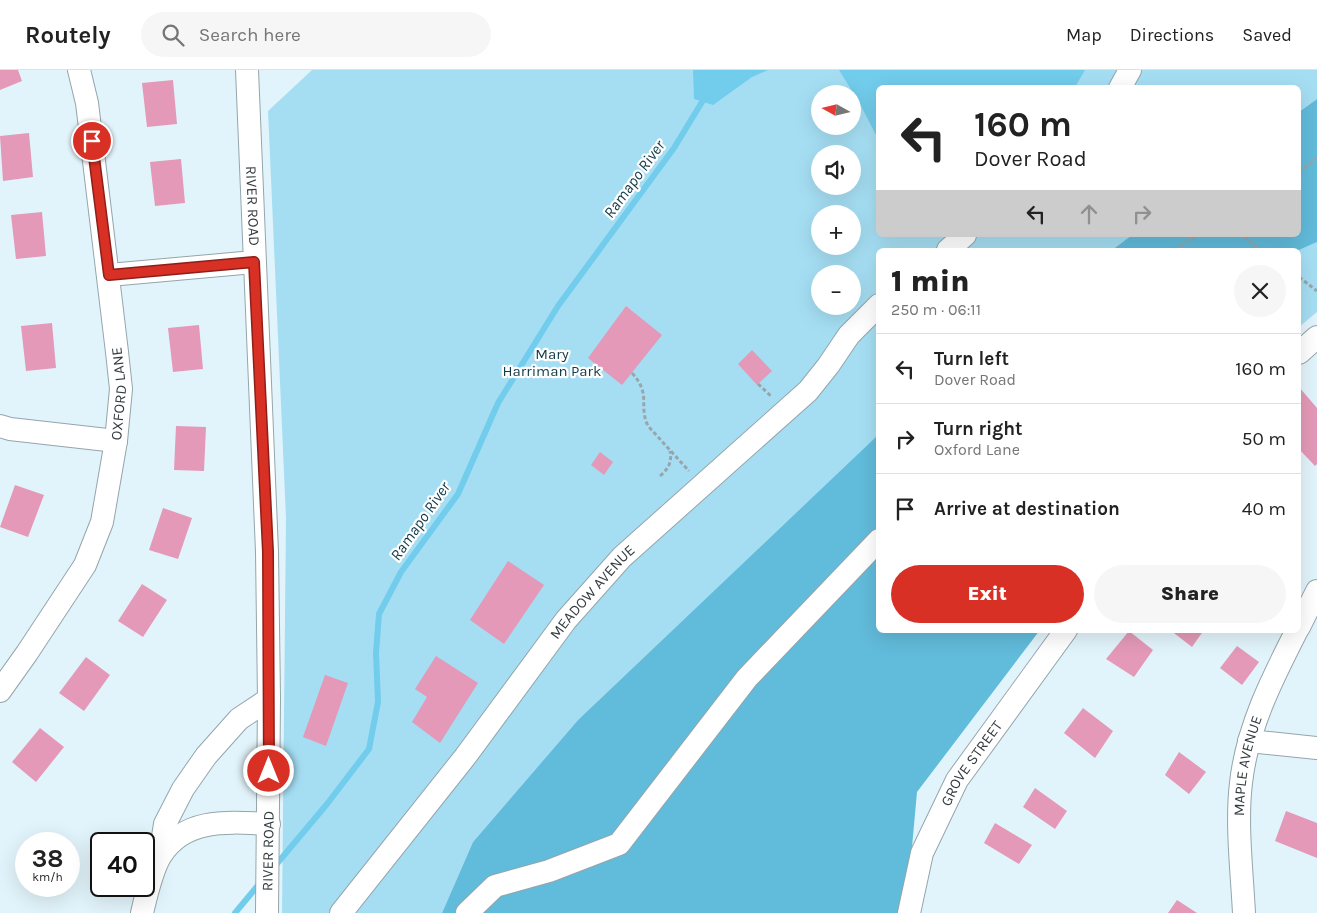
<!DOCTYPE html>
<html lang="en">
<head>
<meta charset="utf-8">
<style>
  body { margin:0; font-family:Karla,sans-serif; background:#f6f6f6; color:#222; height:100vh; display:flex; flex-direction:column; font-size:19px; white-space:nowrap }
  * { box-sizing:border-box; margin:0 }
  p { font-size:16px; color:#767676 }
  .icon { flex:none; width:28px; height:28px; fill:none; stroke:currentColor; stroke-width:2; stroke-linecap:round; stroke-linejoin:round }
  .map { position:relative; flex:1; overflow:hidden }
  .panel { position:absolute; left:876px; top:178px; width:425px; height:385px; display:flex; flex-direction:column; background:#fff; border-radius:8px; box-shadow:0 5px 20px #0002 }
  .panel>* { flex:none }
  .guide { position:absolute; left:876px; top:15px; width:425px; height:152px; border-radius:8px; box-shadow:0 5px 20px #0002; background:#fff; color:#222; overflow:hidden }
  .needle { width:32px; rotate:278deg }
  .tools { position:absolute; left:811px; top:15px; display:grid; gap:10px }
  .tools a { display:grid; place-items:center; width:50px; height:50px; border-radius:50%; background:#fff; box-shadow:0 5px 20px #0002; font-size:25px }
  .speed { position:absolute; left:15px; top:762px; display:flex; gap:10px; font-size:25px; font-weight:700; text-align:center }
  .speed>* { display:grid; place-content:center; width:65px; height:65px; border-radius:50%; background:#fff; box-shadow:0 5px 20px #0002; line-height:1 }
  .speed small { font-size:12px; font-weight:400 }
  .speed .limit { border:2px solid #111; border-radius:8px; background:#fff; color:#111 }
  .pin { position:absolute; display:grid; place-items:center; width:42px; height:42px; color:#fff; margin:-21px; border:2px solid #fff; border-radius:50%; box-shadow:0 1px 5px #0007 }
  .me { position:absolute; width:55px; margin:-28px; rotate:0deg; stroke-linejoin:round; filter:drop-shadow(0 0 4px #0008) }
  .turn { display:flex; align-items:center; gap:18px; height:105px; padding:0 15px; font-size:22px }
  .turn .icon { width:65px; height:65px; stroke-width:2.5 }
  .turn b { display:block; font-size:35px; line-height:42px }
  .lanes { display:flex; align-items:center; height:48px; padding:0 15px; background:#0003; justify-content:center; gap:25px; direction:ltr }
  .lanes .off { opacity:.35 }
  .round { display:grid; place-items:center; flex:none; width:52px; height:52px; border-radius:26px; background:#f6f6f6 }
  .summary { display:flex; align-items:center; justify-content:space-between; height:85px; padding:0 15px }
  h1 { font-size:30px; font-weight:800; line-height:38px }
  .cta { display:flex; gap:10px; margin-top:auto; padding:10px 15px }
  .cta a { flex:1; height:58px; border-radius:30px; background:#d93025; color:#fff; font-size:20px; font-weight:800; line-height:58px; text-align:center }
  .cta a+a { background:#f6f6f6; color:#222 }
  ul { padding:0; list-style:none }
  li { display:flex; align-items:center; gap:15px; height:70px; padding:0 15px; border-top:1px solid #e0e0e0 }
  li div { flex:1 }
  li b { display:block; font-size:19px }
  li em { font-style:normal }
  header { display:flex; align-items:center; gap:30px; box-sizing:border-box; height:70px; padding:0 25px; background:#fff; border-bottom:1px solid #e0e0e0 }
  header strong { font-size:24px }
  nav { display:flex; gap:28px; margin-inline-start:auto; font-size:18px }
  .search { width:350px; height:45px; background:#f6f6f6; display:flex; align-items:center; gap:12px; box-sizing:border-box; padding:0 18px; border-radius:28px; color:#767676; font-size:19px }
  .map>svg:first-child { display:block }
  .green { fill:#a5def3; fill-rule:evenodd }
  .forest { fill:#61bbda }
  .water { fill:#72cceb }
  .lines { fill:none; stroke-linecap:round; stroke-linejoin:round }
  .stream { stroke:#72cceb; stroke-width:6 }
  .building { fill:#e399b7 }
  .minor-casing { stroke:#94a5ac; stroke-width:24 }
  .path { stroke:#98a5ab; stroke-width:3; stroke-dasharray:4 2.5; stroke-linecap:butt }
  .minor { stroke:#fff; stroke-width:22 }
  .route-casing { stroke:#8d1f18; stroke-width:12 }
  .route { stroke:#d93025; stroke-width:9 }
  .labels { text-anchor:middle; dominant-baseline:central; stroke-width:4.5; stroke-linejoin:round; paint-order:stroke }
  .street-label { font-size:15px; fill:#353c3f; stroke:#fefefe }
  .park-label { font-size:15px; fill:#113b48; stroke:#fefefe }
  .water-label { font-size:16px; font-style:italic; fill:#103a47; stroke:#fefefe }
</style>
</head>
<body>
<header>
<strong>Routely</strong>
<div class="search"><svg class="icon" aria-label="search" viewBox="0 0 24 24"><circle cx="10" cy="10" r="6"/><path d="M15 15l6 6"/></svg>Search here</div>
<nav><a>Map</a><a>Directions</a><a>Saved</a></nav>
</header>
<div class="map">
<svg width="1317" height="843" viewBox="0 0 1317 843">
  <rect width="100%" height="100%" fill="#e2f4fb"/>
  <!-- green -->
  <path class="green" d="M312,0H1317V29L1299,42V18H879V165H1132L1112,180H879V364L578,650L473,772L442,843H282L286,448L268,41ZM820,24H852V56H820ZM820,84H852V116H820ZM820,144H852V176H820ZM820,204H852V236H820Z
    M1317,172V242L1299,257V180Z"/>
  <!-- forest -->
  <path class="forest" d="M1317,29V172L1299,180H1112L1132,165H1299V42Z
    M879,364V560H1040L917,722L906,843H442L473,772L578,650Z"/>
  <!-- water -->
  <path class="water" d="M693,0H768L752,7L713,35L694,29Z
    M839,0H1085L1075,17L879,18V71L860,34Z"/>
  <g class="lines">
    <!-- stream -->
    <path class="stream" d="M275,796L327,734L369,679L378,632L376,583L379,544L401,502L458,424L498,333L558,236L674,78L702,32
      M235,843L260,813"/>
  </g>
  <!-- building -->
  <path class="building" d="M0,0H18L22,11L0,20Z
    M173,10L177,54L147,57L142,13Z
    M29,63L33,107L3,111L0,66Z
    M181,89L185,133L155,136L150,92Z
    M42,142L46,186L16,189L11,145Z
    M626,236L662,265L622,315L588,288Z
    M52,253L56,298L26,301L21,256Z
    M199,255L203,299L173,302L168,258Z
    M752,280L772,301L757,315L738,294Z
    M1299,317L1317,338V394L1315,396L1299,379Z
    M176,356L206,357L204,401L174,400Z
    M600,382L613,392L604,405L591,395Z
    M15,415L44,425L28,467L0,457Z
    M163,438L192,448L178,489L149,480Z
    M508,491L544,515L504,574L470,550Z
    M142,514L167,530L143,567L118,551Z
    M1170,560H1204L1192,577Z
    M1129,561L1153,580L1134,607L1106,589Z
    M1237,576L1259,592L1242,615L1220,598Z
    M436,586L478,613L440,673L412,652L427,627L415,619Z
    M86,587L110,605L84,641L59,623Z
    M325,605L348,613L326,676L303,667Z
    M1083,638L1113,661L1095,688L1064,663Z
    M40,658L64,677L36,712L12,692Z
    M1179,682L1206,702L1189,724L1165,705Z
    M1035,718L1067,741L1055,759L1023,737Z
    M1286,741L1317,753V788L1275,771Z
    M995,753L1032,775L1019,794L984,773Z
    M1177,830L1197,843H1168Z"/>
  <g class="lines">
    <defs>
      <g id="minor">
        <path id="s1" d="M247,0L267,482L269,629L267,843"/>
        <path d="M1120,18L1130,0"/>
        <path d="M948,180L965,165"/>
        <path d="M109,205L254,192"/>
        <path d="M1299,283L1317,267"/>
        <path d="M0,356L10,359L116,371"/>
        <path d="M1299,557L1317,521"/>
        <path id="s2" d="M0,621L27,583L85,495L102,452L116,371L121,319L117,282L87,33L79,0"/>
        <path d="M1249,671L1317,678"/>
        <path d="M160,785L165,754L183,719L206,686L239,649L269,629"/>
        <path d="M142,843C146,826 152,799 161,785C185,747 230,752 269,754"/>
        <path id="s3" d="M341,843L465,687L566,550L622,487L808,321L828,296L849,265L879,235"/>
        <path d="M467,843L495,816L549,801L619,774L747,608L879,470"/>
        <path id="s4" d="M909,843L922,783L957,710L1066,560"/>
        <path id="s5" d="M1244,843C1242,803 1236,753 1241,713C1247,658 1272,609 1297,560"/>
      </g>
    </defs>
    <!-- minor casing -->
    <use href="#minor" class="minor-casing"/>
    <!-- path -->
    <path class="path" d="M1299,102L1317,88
      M1244,167L1261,180
      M1174,180L1198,165
      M1299,207L1317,221
      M632,303C652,325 638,335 648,356L689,401
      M758,314L771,326
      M660,406C669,398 672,392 670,381"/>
    <!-- minor -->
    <use href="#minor" class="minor"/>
  </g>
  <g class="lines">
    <defs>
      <path id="route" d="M92,71L109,205L254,192L268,482L269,701"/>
    </defs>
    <!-- route casing -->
    <use href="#route" class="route-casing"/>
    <!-- route -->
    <use href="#route" class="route"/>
  </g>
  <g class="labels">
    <!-- street labels -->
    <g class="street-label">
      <text stroke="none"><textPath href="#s1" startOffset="136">RIVER ROAD</textPath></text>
      <text stroke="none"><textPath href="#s2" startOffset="328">OXFORD LANE</textPath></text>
      <text stroke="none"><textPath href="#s3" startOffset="408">MEADOW AVENUE</textPath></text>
      <text stroke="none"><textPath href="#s4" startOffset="164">GROVE STREET</textPath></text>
      <text stroke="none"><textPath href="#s5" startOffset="148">MAPLE AVENUE</textPath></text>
      <text transform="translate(268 781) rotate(-89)">RIVER ROAD</text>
    </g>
    <!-- park labels -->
    <g class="park-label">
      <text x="552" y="284">Mary<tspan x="552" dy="17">Harriman Park</tspan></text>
    </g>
    <!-- water labels -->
    <g class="water-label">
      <text transform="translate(634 109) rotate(-54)">Ramapo River</text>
      <text transform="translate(420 451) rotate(-55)">Ramapo River</text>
    </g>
  </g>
</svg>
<div class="tools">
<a><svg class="needle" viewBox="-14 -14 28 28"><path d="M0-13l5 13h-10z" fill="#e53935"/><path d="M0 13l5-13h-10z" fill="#767676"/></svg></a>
<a><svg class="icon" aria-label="sound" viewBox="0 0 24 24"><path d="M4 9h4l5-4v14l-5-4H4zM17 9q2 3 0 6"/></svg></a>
<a>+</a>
<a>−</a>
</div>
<div class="speed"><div>38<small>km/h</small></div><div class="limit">40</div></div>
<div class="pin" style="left:92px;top:71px;background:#d93025"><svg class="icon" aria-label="arrive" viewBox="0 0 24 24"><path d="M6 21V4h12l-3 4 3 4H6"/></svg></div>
<svg class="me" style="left:269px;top:701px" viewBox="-20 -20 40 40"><circle r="17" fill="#d93025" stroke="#fff" stroke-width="3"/><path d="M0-11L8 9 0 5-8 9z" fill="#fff"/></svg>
<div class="guide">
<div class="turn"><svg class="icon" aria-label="left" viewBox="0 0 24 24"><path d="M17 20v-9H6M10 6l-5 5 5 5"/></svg><div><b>160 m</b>Dover Road</div></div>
<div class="lanes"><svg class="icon" aria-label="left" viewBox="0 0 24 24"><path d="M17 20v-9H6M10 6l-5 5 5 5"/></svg><svg class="icon off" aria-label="ahead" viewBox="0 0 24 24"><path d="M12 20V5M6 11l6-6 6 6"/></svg><svg class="icon off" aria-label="right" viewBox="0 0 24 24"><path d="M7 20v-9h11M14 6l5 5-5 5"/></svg></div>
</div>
<section class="panel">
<div class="summary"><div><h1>1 min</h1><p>250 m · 06:11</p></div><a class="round"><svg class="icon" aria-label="close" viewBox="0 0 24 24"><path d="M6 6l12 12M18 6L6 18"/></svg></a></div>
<ul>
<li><svg class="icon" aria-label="left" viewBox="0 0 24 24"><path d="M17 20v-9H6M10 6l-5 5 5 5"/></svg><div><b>Turn left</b><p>Dover Road</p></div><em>160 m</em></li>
<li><svg class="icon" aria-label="right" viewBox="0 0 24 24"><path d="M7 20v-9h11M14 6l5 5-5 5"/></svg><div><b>Turn right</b><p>Oxford Lane</p></div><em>50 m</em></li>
<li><svg class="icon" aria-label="arrive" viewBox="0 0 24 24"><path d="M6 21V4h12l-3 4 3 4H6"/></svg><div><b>Arrive at destination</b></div><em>40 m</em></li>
</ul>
<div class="cta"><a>Exit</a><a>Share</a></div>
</section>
</div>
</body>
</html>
